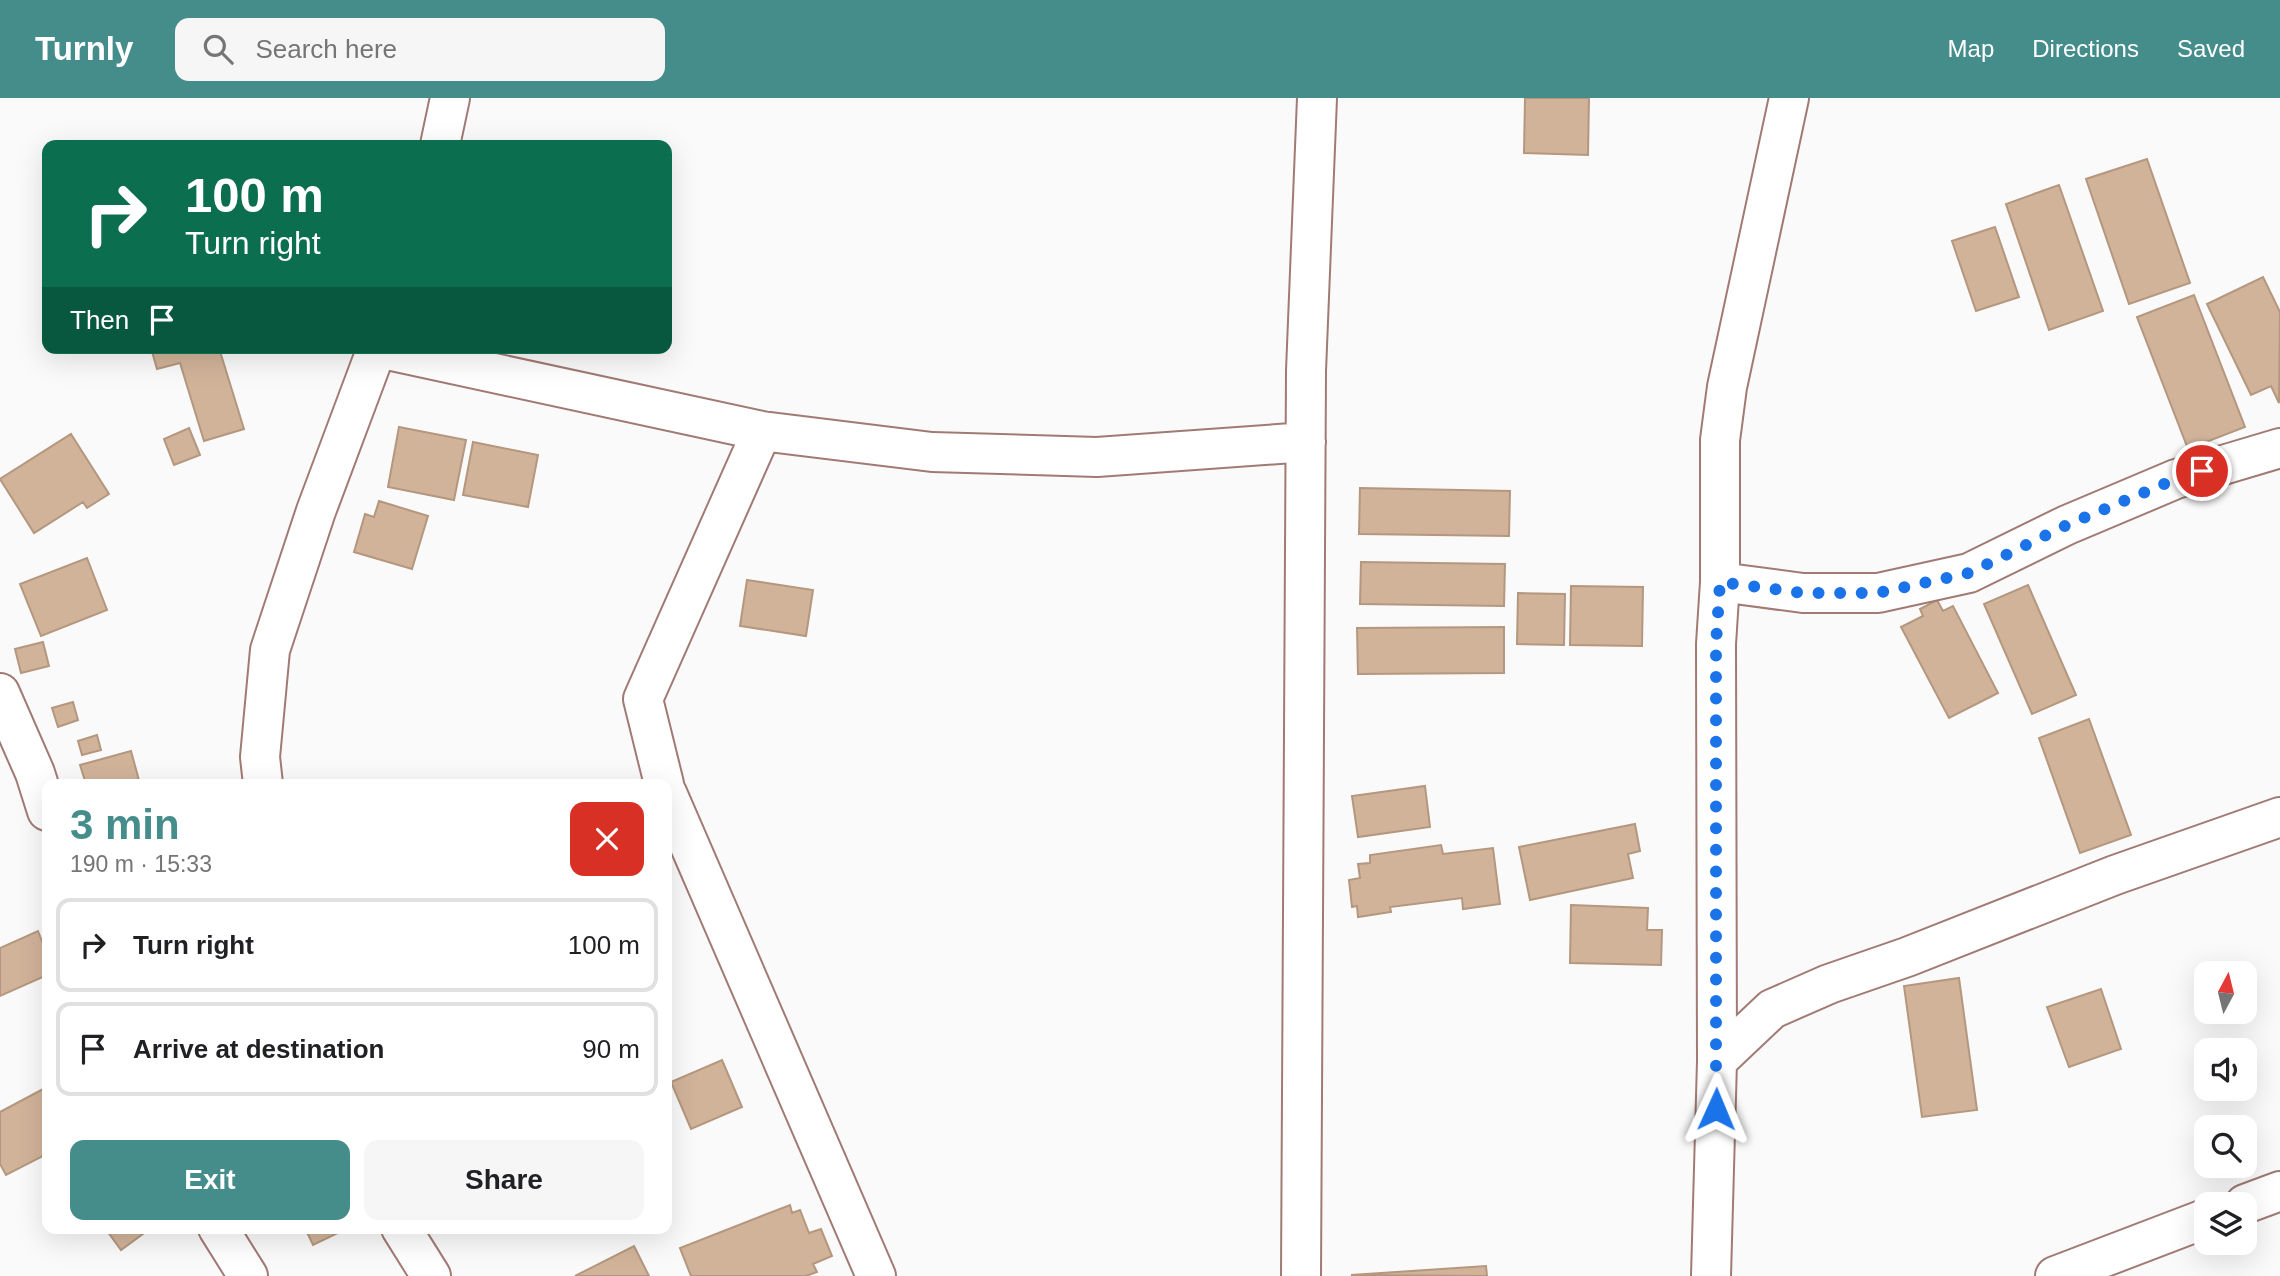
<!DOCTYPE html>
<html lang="en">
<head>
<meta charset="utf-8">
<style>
  body { margin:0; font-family:Arial,sans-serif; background:#f6f6f6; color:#202124; height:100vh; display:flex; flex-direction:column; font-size:26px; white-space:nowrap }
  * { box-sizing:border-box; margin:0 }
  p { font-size:23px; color:#757577 }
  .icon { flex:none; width:38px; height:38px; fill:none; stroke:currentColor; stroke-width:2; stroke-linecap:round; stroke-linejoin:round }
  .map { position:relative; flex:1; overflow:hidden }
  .drawer { position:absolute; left:42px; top:681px; width:630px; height:455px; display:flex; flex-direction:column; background:#fff; border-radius:14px; box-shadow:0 7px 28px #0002 }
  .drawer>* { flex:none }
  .top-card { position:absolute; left:42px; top:42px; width:630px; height:214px; border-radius:14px; box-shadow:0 7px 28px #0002; background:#0b6e4f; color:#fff; overflow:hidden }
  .needle { width:46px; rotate:7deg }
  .buttons { position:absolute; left:2194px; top:863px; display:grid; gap:14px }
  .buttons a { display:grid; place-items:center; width:63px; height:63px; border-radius:14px; background:#fff; box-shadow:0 7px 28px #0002; font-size:35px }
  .pin { position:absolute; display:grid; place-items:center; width:60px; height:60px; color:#fff; margin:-30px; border:4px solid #fff; border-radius:50%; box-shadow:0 2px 7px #0007 }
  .me { position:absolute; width:77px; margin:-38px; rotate:1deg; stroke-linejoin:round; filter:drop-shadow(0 0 5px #0008) }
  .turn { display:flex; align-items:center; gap:24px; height:147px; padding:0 28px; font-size:32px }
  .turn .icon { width:91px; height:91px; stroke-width:2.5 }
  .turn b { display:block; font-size:49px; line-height:60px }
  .then { display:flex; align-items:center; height:66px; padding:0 28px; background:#0003; gap:14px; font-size:26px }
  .round { display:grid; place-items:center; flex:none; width:74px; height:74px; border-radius:14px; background:#f6f6f6 }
  .overview { display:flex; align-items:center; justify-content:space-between; height:119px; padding:0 28px }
  h1 { font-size:42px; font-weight:700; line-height:52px; color:#458d8b }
  .button { display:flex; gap:14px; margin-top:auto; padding:14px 28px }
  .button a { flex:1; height:80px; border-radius:14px; background:#458d8b; color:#fff; font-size:28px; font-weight:700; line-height:80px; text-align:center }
  .button a+a { background:#f6f6f6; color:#202124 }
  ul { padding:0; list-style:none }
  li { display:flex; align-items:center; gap:21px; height:94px; margin:0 14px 10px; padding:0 14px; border:4px solid #e0e0e0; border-radius:14px }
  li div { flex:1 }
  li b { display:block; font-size:26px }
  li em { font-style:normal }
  header { display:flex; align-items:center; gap:42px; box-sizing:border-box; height:98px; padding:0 35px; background:#458d8b; color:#fff }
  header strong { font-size:33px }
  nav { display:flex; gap:38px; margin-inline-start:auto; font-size:24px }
  .search { width:490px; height:63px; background:#f6f6f6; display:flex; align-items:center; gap:18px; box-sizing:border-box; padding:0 24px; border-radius:14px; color:#757577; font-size:26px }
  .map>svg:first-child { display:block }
  .building { fill:#d1b399; stroke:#b4977e; stroke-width:2 }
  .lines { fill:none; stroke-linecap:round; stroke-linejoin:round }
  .street-casing { stroke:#a17a74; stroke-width:42 }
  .street { stroke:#fff; stroke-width:38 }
  .route { stroke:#1a73e8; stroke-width:12; stroke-dasharray:0 21.6 }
</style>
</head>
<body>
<header>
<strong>Turnly</strong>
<div class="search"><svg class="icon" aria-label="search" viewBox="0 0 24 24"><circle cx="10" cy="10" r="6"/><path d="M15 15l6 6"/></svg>Search here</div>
<nav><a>Map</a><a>Directions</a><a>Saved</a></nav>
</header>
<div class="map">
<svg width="2280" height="1178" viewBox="0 0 2280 1178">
  <rect width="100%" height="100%" fill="#fafafa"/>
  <!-- building -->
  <path class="building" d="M1525,0H1589L1588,57L1524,55Z
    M2147,61L2190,185L2129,206L2086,81Z
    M2059,87L2103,213L2049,232L2006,106Z
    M1995,129L2019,199L1976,213L1952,143Z
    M2263,179L2280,214L2279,305L2271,288L2251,297L2207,206Z
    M2194,197L2245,329L2188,351L2137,219Z
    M151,250H219L244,331L204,343L180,265L157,271Z
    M399,329L466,342L454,402L388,389Z
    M189,330L200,357L174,367L164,341Z
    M71,336L109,396L87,410L83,404L34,435L0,381Z
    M473,344L538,357L528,409L463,397Z
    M1360,390L1510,393L1509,438L1359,436Z
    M379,403L428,418L412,471L354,454L365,416L374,419Z
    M87,460L107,512L41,538L20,486Z
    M1361,464L1505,466L1504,508L1360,506Z
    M747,482L813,492L806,538L740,528Z
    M2028,487L2076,597L2032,616L1984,506Z
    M1571,488L1643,489L1642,548L1570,547Z
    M1518,495L1565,496L1564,547L1517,546Z
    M1937,502L1943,513L1953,508L1998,595L1949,620L1901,529L1923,518L1920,511Z
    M1504,529V575L1358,576L1357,530Z
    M43,544L49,568L21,575L15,551Z
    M73,604L78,622L58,629L52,610Z
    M2089,621L2131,737L2080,755L2039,640Z
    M97,637L101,652L82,657L78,643Z
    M131,653L140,686H86L80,667Z
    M1425,688L1430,729L1358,739L1352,698Z
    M1635,726L1640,753L1628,756L1633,780L1530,802L1519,749Z
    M1441,747L1443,756L1493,750L1500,806L1463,811L1462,800L1390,809L1391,814L1358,819L1357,808L1352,809L1349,782L1360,780L1358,766L1370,765V757Z
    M1571,807L1648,810L1647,832H1662L1661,867L1570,865Z
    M38,833L47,856V877L0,898V850Z
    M1959,880L1977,1012L1922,1019L1904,888Z
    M2101,891L2121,951L2069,969L2047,909Z
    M722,962L742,1009L691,1031L671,984Z
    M47,989V1056L6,1077L0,1066V1014Z
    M790,1107L792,1115L800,1112L809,1135L821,1131L832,1158L813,1166L817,1174L806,1178H691L680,1150Z
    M105,1130H151L121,1152Z
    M305,1130H348L313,1147Z
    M634,1148L649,1178H575Z
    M1486,1168L1487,1178L1351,1177Z"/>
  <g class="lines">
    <defs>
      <path id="street" d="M440,47L450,0
        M378,250L762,333L932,354L1097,359L1306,344
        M1720,484L1803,495H1878L1969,475L2067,427L2176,381L2280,350
        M0,595L35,675L47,713
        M263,686L260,659L270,552L316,413L377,250
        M664,686L643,601L762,333
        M667,695L876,1178
        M1717,963L1772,911L1829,886L1907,859L2115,777L2280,719
        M2245,1106L2280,1093
        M218,1130L248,1178
        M401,1130L431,1178
        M1301,1178L1306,273L1317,0
        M1711,1178L1717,963L1716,546L1720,484V342L1727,289L1789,0
        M2055,1178L2207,1120"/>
    </defs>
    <!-- street casing -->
    <use href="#street" class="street-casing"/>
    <!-- street -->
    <use href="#street" class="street"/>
  </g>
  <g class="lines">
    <!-- route -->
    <path class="route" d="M1716,1011V546L1720,484L1803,495H1878L1969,475L2067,427L2176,381L2202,373"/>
  </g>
</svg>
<div class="buttons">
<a><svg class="needle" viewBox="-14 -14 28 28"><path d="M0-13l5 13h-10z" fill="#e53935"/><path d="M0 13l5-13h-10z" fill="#757577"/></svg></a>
<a><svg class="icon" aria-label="sound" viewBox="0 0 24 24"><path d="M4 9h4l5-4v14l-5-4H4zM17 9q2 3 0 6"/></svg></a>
<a><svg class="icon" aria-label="search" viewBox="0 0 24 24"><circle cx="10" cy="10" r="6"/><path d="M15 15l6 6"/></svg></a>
<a><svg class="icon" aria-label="layers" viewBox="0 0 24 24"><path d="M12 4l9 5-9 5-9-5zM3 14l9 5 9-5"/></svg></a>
</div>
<div class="pin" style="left:2202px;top:373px;background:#d93025"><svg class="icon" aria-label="arrive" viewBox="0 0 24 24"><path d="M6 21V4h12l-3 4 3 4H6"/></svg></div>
<svg class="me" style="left:1716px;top:1011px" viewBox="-20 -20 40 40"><path d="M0-17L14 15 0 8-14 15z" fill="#1a73e8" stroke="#fff" stroke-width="4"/></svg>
<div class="top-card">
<div class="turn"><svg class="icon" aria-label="right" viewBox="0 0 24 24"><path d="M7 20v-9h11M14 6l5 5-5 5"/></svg><div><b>100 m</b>Turn right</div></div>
<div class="then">Then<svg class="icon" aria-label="arrive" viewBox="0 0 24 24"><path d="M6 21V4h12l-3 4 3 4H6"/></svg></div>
</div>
<section class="drawer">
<div class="overview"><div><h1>3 min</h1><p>190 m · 15:33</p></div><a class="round" style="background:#d93025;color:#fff"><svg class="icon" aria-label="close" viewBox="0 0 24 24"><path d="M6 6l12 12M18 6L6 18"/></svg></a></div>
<ul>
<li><svg class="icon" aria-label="right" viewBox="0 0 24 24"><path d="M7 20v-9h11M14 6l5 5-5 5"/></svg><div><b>Turn right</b></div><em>100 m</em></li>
<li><svg class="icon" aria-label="arrive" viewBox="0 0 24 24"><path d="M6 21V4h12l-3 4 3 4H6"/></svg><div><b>Arrive at destination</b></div><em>90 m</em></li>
</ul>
<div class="button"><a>Exit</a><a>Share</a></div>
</section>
</div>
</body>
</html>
